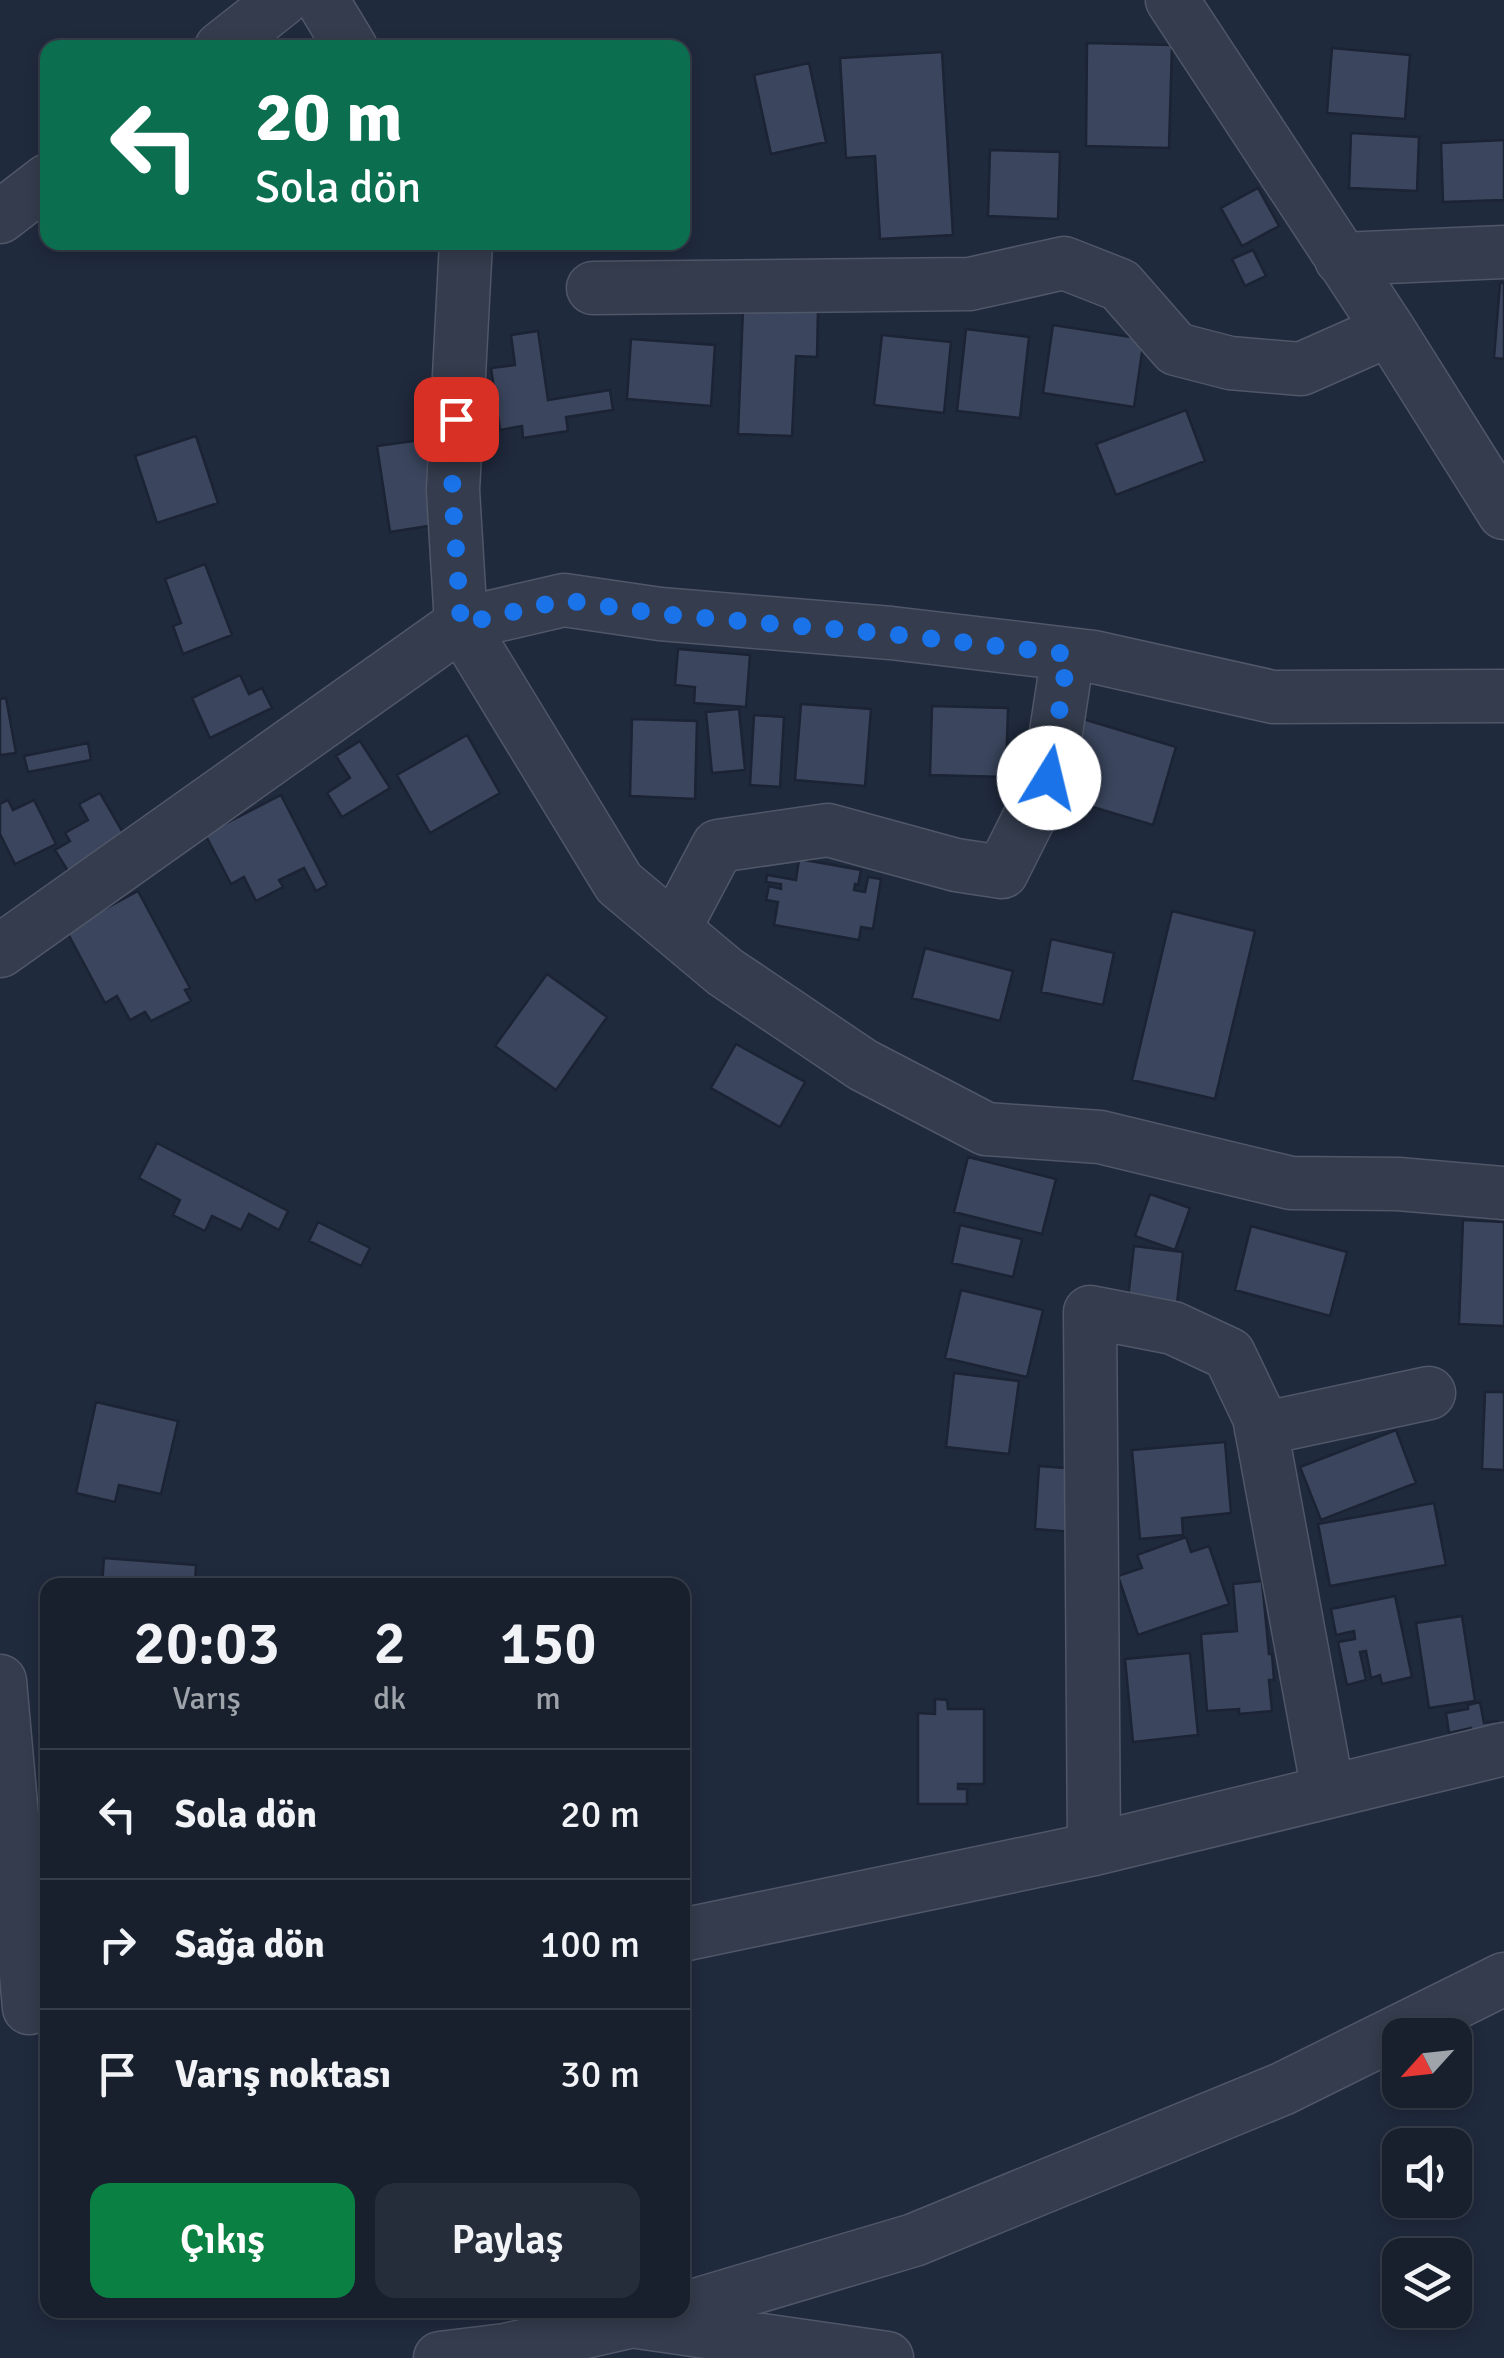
<!DOCTYPE html>
<html lang="tr">
<head>
<meta charset="utf-8">
<style>
  body { margin:0; font-family:Signika,sans-serif; background:#252d3a; color:#f1f3f6; height:100vh; display:flex; flex-direction:column; font-size:38px; white-space:nowrap }
  * { box-sizing:border-box; margin:0 }
  p { font-size:32px; color:#9fa3aa }
  .icon { flex:none; width:55px; height:55px; fill:none; stroke:currentColor; stroke-width:2; stroke-linecap:round; stroke-linejoin:round }
  .map { position:relative; flex:1; overflow:hidden }
  .panel { position:absolute; left:40px; top:1578px; width:650px; height:740px; display:flex; flex-direction:column; background:#18202e; border-radius:20px; box-shadow:0 5px 15px #0003,0 0 0 2px #363e4a }
  .panel>* { flex:none }
  .banner { position:absolute; left:40px; top:40px; width:650px; height:210px; border-radius:20px; box-shadow:0 5px 15px #0003,0 0 0 2px #363e4a; background:#0b6e4f; color:#fff; overflow:hidden }
  .needle { width:65px; rotate:243deg }
  .fabs { position:absolute; left:1382px; top:2018px; display:grid; gap:20px }
  .fabs a { display:grid; place-items:center; width:90px; height:90px; border-radius:20px; background:#18202e; box-shadow:0 5px 15px #0003,0 0 0 2px #363e4a; font-size:50px }
  .pin { position:absolute; display:grid; place-items:center; width:85px; height:85px; color:#fff; margin:-42px; border-radius:20px; box-shadow:0 5px 15px #0006 }
  .me { position:absolute; width:110px; margin:-55px; rotate:9deg; stroke-linejoin:round; filter:drop-shadow(0 0 8px #0008) }
  .turn { display:flex; align-items:center; gap:35px; height:210px; padding:0 50px; font-size:45px }
  .turn .icon { width:130px; height:130px; stroke-width:2.5 }
  .turn b { display:block; font-size:70px; line-height:85px }
  .eta { display:flex; justify-content:space-evenly; align-items:center; height:170px; text-align:center }
  .eta b { font-size:60px; font-weight:600; line-height:70px }
  .action { display:flex; gap:20px; margin-top:auto; padding:20px 50px }
  .action a { flex:1; height:115px; border-radius:20px; background:#0b8043; color:#fff; font-size:40px; font-weight:600; line-height:115px; text-align:center }
  .action a+a { background:#252d3a; color:#f1f3f6 }
  ul { padding:0; list-style:none }
  li { display:flex; align-items:center; gap:30px; height:130px; padding:0 50px; border-top:2px solid #363e4a }
  li div { flex:1 }
  li b { display:block; font-size:38px }
  li em { font-style:normal }
  .map>svg:first-child { display:block }
  .building { fill:#3b465e; stroke:#1b2334; stroke-width:2.5 }
  .lines { fill:none; stroke-linecap:round; stroke-linejoin:round }
  .minor-casing { stroke:#4f5768; stroke-width:55 }
  .minor { stroke:#343c4d; stroke-width:52 }
  .route { stroke:#1a73e8; stroke-width:18; stroke-dasharray:0 32.4 }
</style>
</head>
<body>
<div class="map">
<svg width="1504" height="2358" viewBox="0 0 1504 2358">
  <rect width="100%" height="100%" fill="#202a3d"/>
  <!-- building -->
  <path class="building" d="M1087,43L1172,45L1169,148L1086,146Z
    M1332,48L1410,55L1405,119L1327,113Z
    M942,52L953,235L880,239L875,156L846,158L840,58Z
    M809,63L826,142L771,154L754,75Z
    M1351,133L1419,137L1417,191L1349,188Z
    M1504,140V200L1443,202L1441,143Z
    M990,150L1060,152L1058,219L988,216Z
    M1258,188L1279,226L1242,246L1221,208Z
    M1253,250L1266,276L1245,286L1232,259Z
    M1500,283H1504V359L1494,358Z
    M743,308L818,311L817,357L796,356L792,436L738,434Z
    M1053,325L1144,339L1134,407L1043,393Z
    M966,329L1029,337L1020,418L957,411Z
    M538,331L548,400L610,390L613,410L566,417L568,431L523,438L522,426L500,430L491,368L515,365L511,335Z
    M882,335L951,342L944,413L874,405Z
    M631,339L715,345L711,406L627,399Z
    M1186,410L1205,461L1116,495L1096,444Z
    M196,436L218,503L157,523L135,456Z
    M428,439L441,524L390,532L377,446Z
    M205,564L232,635L183,654L173,626L181,623L165,579Z
    M678,649L750,655L746,707L694,703L695,687L675,685Z
    M240,675L249,694L262,688L272,708L210,738L192,698Z
    M6,698L16,753L0,755V699Z
    M801,704L871,709L865,786L795,780Z
    M932,706L1008,708L1006,777L930,775Z
    M739,709L745,770L712,773L706,712Z
    M754,715L784,717L780,787L750,785Z
    M632,719L697,721L695,799L630,796Z
    M1083,719L1176,747L1153,825L1059,797Z
    M467,735L500,793L430,833L397,775Z
    M360,741L390,788L342,817L327,793L350,778L336,756Z
    M88,743L91,760L28,772L24,756Z
    M100,793L129,843L71,876L55,850L70,841L65,833L88,820L79,804Z
    M281,795L327,885L316,891L304,868L279,880L283,887L256,901L244,877L231,884L205,834Z
    M8,800L13,810L34,800L56,844L15,864L0,834V804Z
    M799,859L861,870L858,885L855,884L854,890L865,892L868,877L881,879L873,929L861,927L859,940L774,925L778,902L766,900L769,886L781,889V884L766,882L767,875L796,880Z
    M138,891L190,988L185,990L191,1001L151,1021L145,1012L130,1020L117,996L105,1003L66,930Z
    M1172,911L1255,931L1215,1099L1132,1080Z
    M1051,939L1114,953L1103,1005L1041,992Z
    M925,948L1013,971L1000,1021L912,998Z
    M547,974L607,1017L556,1090L495,1046Z
    M736,1044L805,1082L780,1127L711,1088Z
    M157,1143L288,1211L279,1230L249,1214L241,1230L212,1216L205,1231L173,1215L180,1200L139,1178Z
    M968,1157L1056,1179L1042,1234L954,1212Z
    M1150,1194L1190,1208L1175,1250L1135,1236Z
    M1463,1220L1504,1222V1326L1459,1324Z
    M318,1222L370,1248L361,1266L309,1241Z
    M960,1225L1022,1239L1013,1277L952,1263Z
    M1251,1226L1347,1252L1330,1316L1235,1290Z
    M1134,1246L1183,1252L1176,1312L1127,1307Z
    M961,1290L1043,1310L1027,1377L945,1358Z
    M954,1373L1019,1381L1009,1454L946,1447Z
    M1485,1392H1504V1470L1482,1469Z
    M96,1402L178,1421L161,1494L119,1485L115,1502L76,1493Z
    M1396,1430L1416,1483L1321,1520L1300,1467Z
    M1225,1442L1231,1513L1182,1518L1183,1535L1140,1539L1132,1450Z
    M1039,1466L1078,1469L1073,1532L1035,1529Z
    M1434,1503L1446,1565L1330,1586L1318,1524Z
    M1186,1537L1191,1552L1209,1546L1229,1604L1138,1635L1118,1576L1142,1568L1137,1555Z
    M104,1558L196,1565L195,1585H102Z
    M1262,1581L1269,1654H1272L1274,1680H1269L1272,1711L1239,1714V1709L1207,1711L1201,1634L1237,1631L1233,1584Z
    M1395,1596L1412,1677L1382,1684L1380,1675L1371,1678L1366,1651L1360,1652L1366,1680L1347,1685L1338,1642L1355,1639L1354,1631L1336,1635L1331,1609Z
    M1462,1616L1475,1701L1429,1708L1416,1623Z
    M1190,1653L1198,1735L1133,1742L1125,1659Z
    M935,1699L947,1700L948,1709H984V1784H958V1789H967V1804H918V1713L935,1714Z
    M1480,1702L1484,1723L1497,1721L1500,1738L1474,1743L1471,1728L1449,1733L1446,1713L1468,1709V1705Z"/>
  <g class="lines">
    <defs>
      <path id="minor" d="M322,0L351,48
        M1172,0L1389,330L1504,513
        M221,48L282,0
        M0,217L48,180
        M466,242L453,490L461,624L619,883L725,972L863,1065L986,1129L1100,1137L1291,1183L1398,1184L1504,1193
        M1341,259L1504,252
        M593,288L970,284L1064,263L1120,285L1176,349L1230,363L1301,369L1389,330
        M674,929L718,846L828,830L956,865L1002,872L1049,778L1068,654
        M0,951L461,624L564,600L660,614L891,633L1094,657L1273,697L1504,696
        M1261,1429L1429,1393
        M0,1681L29,2008
        M1094,1849L1090,1312L1173,1328L1229,1354L1259,1417L1328,1791
        M682,1935L1094,1849L1504,1749
        M682,2309L914,2240L1282,2089L1504,1979
        M638,2322L887,2358
        M440,2358L505,2350L673,2312"/>
    </defs>
    <!-- minor casing -->
    <use href="#minor" class="minor-casing"/>
    <!-- minor -->
    <use href="#minor" class="minor"/>
  </g>
  <g class="lines">
    <!-- route -->
    <path class="route" d="M456,419L452,490L461,624L564,600L660,614L891,634L1068,654L1049,778"/>
  </g>
</svg>
<div class="fabs">
<a><svg class="needle" viewBox="-14 -14 28 28"><path d="M0-13l5 13h-10z" fill="#e53935"/><path d="M0 13l5-13h-10z" fill="#9fa3aa"/></svg></a>
<a><svg class="icon" aria-label="sound" viewBox="0 0 24 24"><path d="M4 9h4l5-4v14l-5-4H4zM17 9q2 3 0 6"/></svg></a>
<a><svg class="icon" aria-label="layers" viewBox="0 0 24 24"><path d="M12 4l9 5-9 5-9-5zM3 14l9 5 9-5"/></svg></a>
</div>
<div class="pin" style="left:456px;top:419px;background:#d93025"><svg class="icon" aria-label="arrive" viewBox="0 0 24 24"><path d="M6 21V4h12l-3 4 3 4H6"/></svg></div>
<svg class="me" style="left:1049px;top:778px" viewBox="-20 -20 40 40"><circle r="19" fill="#fff"/><path d="M0-13L10 11 0 6-10 11z" fill="#1a73e8"/></svg>
<div class="banner">
<div class="turn"><svg class="icon" aria-label="left" viewBox="0 0 24 24"><path d="M17 20v-9H6M10 6l-5 5 5 5"/></svg><div><b>20 m</b>Sola dön</div></div>
</div>
<section class="panel">
<div class="eta">
<div><b>20:03</b><p>Varış</p></div>
<div><b>2</b><p>dk</p></div>
<div><b>150</b><p>m</p></div>
</div>
<ul>
<li><svg class="icon" aria-label="left" viewBox="0 0 24 24"><path d="M17 20v-9H6M10 6l-5 5 5 5"/></svg><div><b>Sola dön</b></div><em>20 m</em></li>
<li><svg class="icon" aria-label="right" viewBox="0 0 24 24"><path d="M7 20v-9h11M14 6l5 5-5 5"/></svg><div><b>Sağa dön</b></div><em>100 m</em></li>
<li><svg class="icon" aria-label="arrive" viewBox="0 0 24 24"><path d="M6 21V4h12l-3 4 3 4H6"/></svg><div><b>Varış noktası</b></div><em>30 m</em></li>
</ul>
<div class="action"><a>Çıkış</a><a>Paylaş</a></div>
</section>
</div>
</body>
</html>
